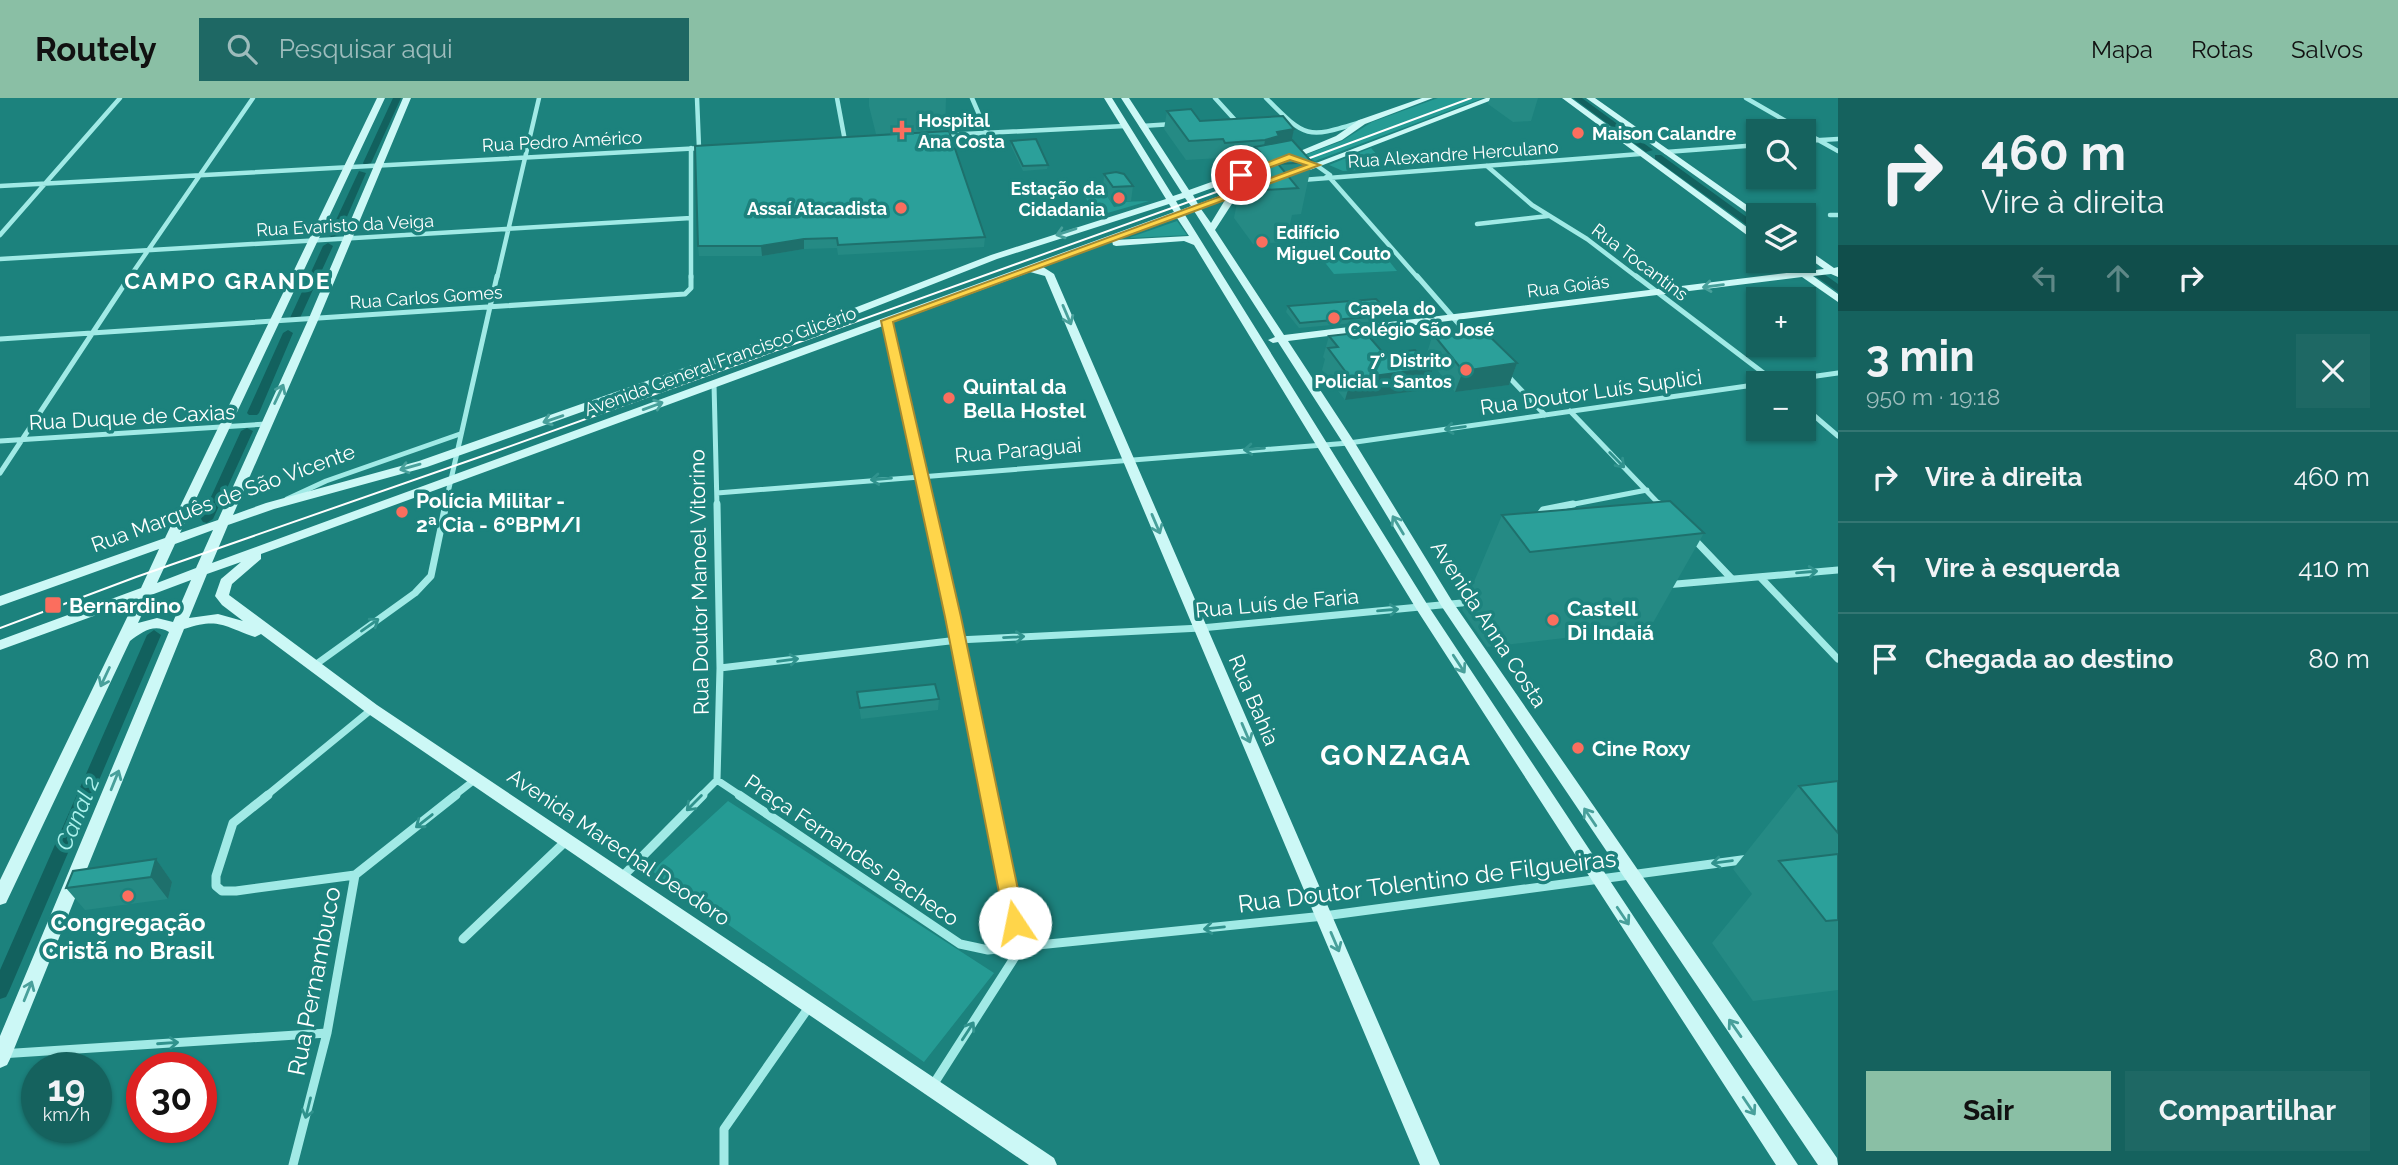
<!DOCTYPE html>
<html lang="pt">
<head>
<meta charset="utf-8">
<style>
  body { margin:0; font-family:Raleway,sans-serif; background:#1e6864; color:#f1f3f6; height:100vh; display:flex; flex-direction:column; font-size:26px; white-space:nowrap }
  * { box-sizing:border-box; margin:0 }
  p { font-size:23px; color:#9dbcbc }
  .icon { flex:none; width:38px; height:38px; fill:none; stroke:currentColor; stroke-width:2; stroke-linecap:round; stroke-linejoin:round }
  .map { position:relative; flex:1; overflow:hidden }
  .sheet { display:flex; flex-direction:column; background:#15625e; width:560px }
  .sheet>* { flex:none }
  .top-card { background:#15625e; color:#f1f3f6; overflow:hidden }
  .buttons { position:absolute; left:1746px; top:21px; display:grid; gap:14px }
  .buttons a { display:grid; place-items:center; width:70px; height:70px; border-radius:0px; background:#15625e; box-shadow:0 2px 5px #0004; font-size:35px }
  .speed { position:absolute; left:21px; top:954px; display:flex; gap:14px; font-size:35px; font-weight:700; text-align:center }
  .speed>* { display:grid; place-content:center; width:91px; height:91px; border-radius:50%; background:#15625e; box-shadow:0 2px 5px #0004; line-height:1 }
  .speed small { font-size:18px; font-weight:400 }
  .speed .limit { border:10px solid #d22; background:#fff; color:#111 }
  .pin { position:absolute; display:grid; place-items:center; width:60px; height:60px; color:#fff; margin:-30px; border:4px solid #fff; border-radius:50%; box-shadow:0 2px 7px #0007 }
  .me { position:absolute; width:77px; margin:-38px; rotate:349deg; stroke-linejoin:round; filter:drop-shadow(0 0 5px #0008) }
  .turn { display:flex; align-items:center; gap:24px; height:147px; padding:0 28px; font-size:32px }
  .turn .icon { width:91px; height:91px; stroke-width:2.5 }
  .turn b { display:block; font-size:49px; line-height:60px }
  .lanes { display:flex; align-items:center; height:66px; padding:0 28px; background:#0003; justify-content:center; gap:35px; direction:ltr }
  .lanes .off { opacity:.35 }
  .round { display:grid; place-items:center; flex:none; width:74px; height:74px; border-radius:0px; background:#1e6864 }
  .summary { display:flex; align-items:center; justify-content:space-between; height:119px; padding:0 28px }
  h1 { font-size:42px; font-weight:700; line-height:52px }
  .button { display:flex; gap:14px; margin-top:auto; padding:14px 28px }
  .button a { flex:1; height:80px; border-radius:0px; background:#8abfa5; color:#111; font-size:28px; font-weight:700; line-height:80px; text-align:center }
  .button a+a { background:#1e6864; color:#f1f3f6 }
  ul { padding:0; list-style:none }
  li { display:flex; align-items:center; gap:21px; height:91px; padding:0 28px; border-top:2px solid #347673 }
  li div { flex:1 }
  li b { display:block; font-size:26px }
  li em { font-style:normal }
  header { display:flex; align-items:center; gap:42px; box-sizing:border-box; height:98px; padding:0 35px; background:#8abfa5; color:#111 }
  header strong { font-size:33px }
  nav { display:flex; gap:38px; margin-inline-start:auto; font-size:24px }
  .search { width:490px; height:63px; background:#1e6864; display:flex; align-items:center; gap:18px; box-sizing:border-box; padding:0 24px; border-radius:0px; color:#9dbcbc; font-size:26px }
  main { display:flex; flex:1; min-height:0 }
  .map>svg:first-child { display:block }
  .green { fill:#259b94 }
  .lines { fill:none; stroke-linecap:round; stroke-linejoin:round }
  .canal { fill:#12615e; fill-rule:evenodd }
  .street-far3 { stroke:#a1eae6; stroke-width:4.5 }
  .street-far2 { stroke:#a1eae6; stroke-width:5 }
  .street-far1 { stroke:#a1eae6; stroke-width:7 }
  .street { stroke:#a1eae6; stroke-width:9 }
  .secondary { fill:#ccf8f6; fill-rule:evenodd }
  .tram { stroke:#fff; stroke-width:2 }
  .wall { fill:#258a84 }
  .shaded-wall { fill:#1e706c }
  .building { fill:#2ba09a; stroke:#1e706c; stroke-width:2 }
  .oneway { stroke:#48a09b }
  .oneway2 { stroke:#30928d }
  .route { fill:#ffd54a; stroke:#a68a30; stroke-width:2 }
  .poi-dot { fill:#fb6e5e; stroke:#1c827d; stroke-width:2.5 }
  .labels { text-anchor:middle; dominant-baseline:central; stroke-width:7; stroke-linejoin:round; paint-order:stroke }
  .far-poi-label { font-size:18px; font-weight:bold; fill:#fff; stroke:#1c827d; text-anchor:start }
  .far-street-label { font-size:18px; fill:#fff; stroke:#1c827d }
  .poi-label { font-size:21px; font-weight:bold; fill:#fff; stroke:#1c827d; text-anchor:start }
  .street-label { font-size:21px; fill:#fff; stroke:#1c827d }
  .far-district-label { font-size:23px; font-weight:bold; letter-spacing:2px; fill:#fff; stroke:#1c827d }
  .water-label { font-size:23px; font-style:italic; fill:#acf2ed; stroke:#1c827d }
  .near-street-label { font-size:24px; fill:#fff; stroke:#1c827d }
  .near-poi-label { font-size:24px; font-weight:bold; fill:#fff; stroke:#1c827d }
  .district-label { font-size:28px; font-weight:bold; letter-spacing:2px; fill:#fff; stroke:#1c827d }
</style>
</head>
<body>
<header>
<strong>Routely</strong>
<div class="search"><svg class="icon" aria-label="search" viewBox="0 0 24 24"><circle cx="10" cy="10" r="6"/><path d="M15 15l6 6"/></svg>Pesquisar aqui</div>
<nav><a>Mapa</a><a>Rotas</a><a>Salvos</a></nav>
</header>
<main>
<div class="map">
<svg width="1838" height="1067" viewBox="0 0 1838 1067">
  <rect width="100%" height="100%" fill="#1c827d"/>
  <!-- green -->
  <path class="green" d="M1438,0H1483L1315,63L1305,57L1342,43L1372,24Z
    M1371,50L1389,70L1343,73L1329,67Z
    M1081,92L1104,93L1114,109L1121,108L1118,104L1149,103L1097,118Z
    M1177,123L1187,137L1130,140L1131,139Z
    M1385,158L1397,173L1334,176L1323,162Z
    M728,703L994,875L924,964L652,773Z"/>
  <g class="lines">
    <!-- canal -->
    <path class="canal" d="M393,0H401L371,65L364,67L363,65Z
      M1573,0H1582L1653,52L1646,54Z
      M1655,57H1661L1759,128V136L1655,61Z
      M359,73L366,75L339,137L331,139L329,137Z
      M328,145L333,148L300,220L299,222H291L290,220L323,148Z
      M1804,162L1838,186V194L1794,163Z
      M288,232L293,235L259,315L257,317H249L247,315L283,235Z
      M247,330L253,333L213,421L207,425L203,424L201,421L241,333Z
      M154,532L161,537L9,893L6,899L0,901V872L147,537Z"/>
    <!-- street-far3 -->
    <path class="street-far3" d="M697,0L699,50
      M837,0L845,43
      M972,0L987,35
      M1215,0L1235,22
      M1266,0C1307,42 1308,40 1361,24
      M1746,0L1803,33
      M1142,28L1173,26
      M1804,34L1838,53
      M944,37L1125,28
      M1804,43L1838,41
      M691,50V180
      M1666,54L1759,47
      M1316,67L1330,77L1325,80
      M1487,68L1532,107L1587,141L1638,180
      M1330,80L1418,180
      M1302,82L1640,56
      M0,88L702,50
      M1830,117H1838
      M1477,126L1548,118
      M0,137L120,0
      M0,161L691,120
      M129,180L253,0
      M497,180L539,0"/>
    <!-- street-far2 -->
    <path class="street-far2" d="M1417,178L1471,240
      M1636,178L1774,283
      M887,223L928,408
      M0,241L685,196L691,190V178
      M1506,276L1545,317
      M714,286L717,408
      M1804,309L1838,338
      M1570,313L1661,408
      M0,343L266,326
      M0,375L130,178
      M717,395L1349,345L1838,275
      M287,401L326,383L460,336
      M445,408L497,178
      M1564,408L1647,392"/>
    <!-- street-far1 -->
    <path class="street-far1" d="M717,406L720,570L717,682
      M928,406L989,698
      M1659,406L1664,411
      M1538,419L1543,412L1573,406
      M1692,439L1732,481
      M1760,479L1838,561
      M1665,487L1838,472
      M315,567L415,495L431,478L446,406
      M720,570L958,542L1201,530L1472,504
      M266,698L372,611
      M454,698L477,680
      M701,698L717,682L741,698"/>
    <!-- street -->
    <path class="street" d="M268,697L233,725L216,778V788L222,793H236L355,777
      M739,697L960,846L988,852L1324,818L1749,761
      M622,779L703,697
      M463,841L567,742
      M0,956L327,935
      M933,987L1020,851L989,697
      M293,1067L327,935L355,777L456,697
      M724,1067V1031L809,909"/>
    <!-- secondary -->
    <path class="secondary" d="M377,0H385L180,435L218,422L309,220L403,0H411L319,220L233,417L266,405L419,363L849,212L991,157L1166,101L1104,0H1112L1173,98L1182,95L1121,0H1129L1189,92L1256,68H1262V72L1193,97L1198,106L1252,86L1259,88L1237,98L1215,132L1284,237L1795,174L1781,163H1792L1806,173L1824,171L1804,157V149L1834,170L1838,169V179L1831,176L1813,178L1838,196V204L1802,179L1288,243L1355,345L1452,503L1837,1060L1838,1067H1818L1442,509L1343,345L1278,244L1273,245L1268,242L1275,239L1194,113L1185,117L1427,506L1798,1067H1776L1417,512L1194,147L1184,143L1116,148L1113,147L1112,143L1043,169L1054,176L1440,1067H1420L1045,178L1030,174L261,456V461L232,486L229,497L377,607L1054,1060L1057,1067H1029L367,615L261,536L255,539C224,529 220,519 184,531L10,961L7,967L0,970V938L169,534C154,525 142,534 130,543L6,805L0,807V782L135,503L0,552V542L141,490L159,451L0,508V498L165,440ZM1185,100L1191,108L1181,112L1176,103ZM1225,102L1211,125L1201,111ZM1169,106L1174,114L212,465L228,427L274,411L427,369L857,216L997,161ZM1177,120L1189,138L1115,142ZM213,432L196,470L157,485L175,446ZM241,464L221,481L215,498L222,507L243,523L218,516L189,520L207,476ZM191,482L173,524L157,520L138,525L151,497Z
      M1422,0H1433L1365,26L1342,42L1288,63L1281,61L1336,38L1359,22Z
      M1486,0H1497L1297,77L1290,75Z
      M1562,0H1571L1759,138V146Z
      M1586,0H1595L1761,117H1759V123Z"/>
    <!-- tram -->
    <path class="tram" d="M1291,67L1471,0
      M0,530L136,479L494,354L1258,79"/>
  </g>
  <!-- wall -->
  <path class="wall" d="M869,0H946L945,33L876,36L869,8Z
    M1490,0H1538L1531,23L1513,24L1488,6Z
    M1167,13L1200,23L1294,31L1291,43L1312,64L1301,116L1292,117L1286,144L1253,146L1234,120L1244,67L1252,66L1253,62L1222,64L1220,60L1186,62L1164,31Z
    M1011,43L1048,67L1047,71L1023,73L1011,48Z
    M695,48L985,139L984,149L838,157L837,150L804,151L762,158H699L698,148Z
    M1104,76L1133,88L1131,103L1111,104L1103,91Z
    M1288,208L1386,211L1385,217H1378L1376,223L1299,230L1286,214Z
    M1433,236L1517,265L1509,287L1455,294L1426,258Z
    M1329,238L1384,256L1425,292L1345,302L1322,272L1325,261L1323,259Z
    M1502,417L1704,435L1650,530L1487,549L1462,512Z
    M857,594L939,601L938,612L861,621Z
    M1838,683V892L1753,903L1712,845L1752,796L1733,771L1799,688Z
    M156,761L172,784L168,801L85,812L66,790Z"/>
  <!-- shaded-wall -->
  <path class="shaded-wall" d="M1294,31L1290,50L1262,61L1265,42L1277,34Z
    M804,141V151L762,158L761,148Z
    M1517,265L1509,287L1455,294L1463,273Z
    M1433,270L1425,292L1345,302L1351,281Z
    M156,761L172,784L168,801L151,779Z"/>
  <!-- building -->
  <path class="building" d="M1191,11L1200,23L1283,18L1294,31L1277,34L1279,38L1265,42L1225,45L1223,41L1189,43L1167,13Z
    M949,33L985,139L838,147L837,140L804,141L761,148H698L695,48Z
    M1036,41L1048,67L1023,68L1011,43Z
    M1292,42L1312,64L1278,66L1298,90L1264,92L1244,67L1268,65L1255,53H1259L1255,49Z
    M1116,74L1124,76L1133,88L1113,89L1104,76Z
    M1376,201L1386,211L1378,212V218L1300,225L1288,208Z
    M1482,231L1517,265L1463,273L1433,236Z
    M1365,234L1384,256L1415,252L1433,270L1351,281L1328,250L1338,249L1329,238Z
    M1670,403L1704,435L1530,454L1502,417Z
    M935,586L939,601L860,610L857,594Z
    M1838,683V735L1799,688Z
    M1838,756V822L1826,823L1779,763Z
    M156,761L151,779L66,790L73,773Z"/>
  <!-- one-way arrows -->
  <defs><path id="oneway-shaft" d="M-6 0H5M1.5-3L5.5 0L1.5 3" fill="none" stroke-width="1.6" stroke-linecap="round" stroke-linejoin="round" transform="scale(1.75)"/></defs>
  <g class="oneway">
    <use href="#oneway-shaft" transform="translate(1066 134) rotate(162)"/>
    <use href="#oneway-shaft" transform="translate(1713 188) rotate(173)"/>
    <use href="#oneway-shaft" transform="translate(1067 217) rotate(67)"/>
    <use href="#oneway-shaft" transform="translate(279 296) rotate(-65)"/>
    <use href="#oneway-shaft" transform="translate(653 308) rotate(-20)"/>
    <use href="#oneway-shaft" transform="translate(553 321) rotate(161)"/>
    <use href="#oneway-shaft" transform="translate(410 369) rotate(164)"/>
    <use href="#oneway-shaft" transform="translate(1156 426) rotate(67)"/>
    <use href="#oneway-shaft" transform="translate(1398 427) rotate(-121)"/>
    <use href="#oneway-shaft" transform="translate(1459 566) rotate(57)"/>
    <use href="#oneway-shaft" transform="translate(105 579) rotate(115)"/>
    <use href="#oneway-shaft" transform="translate(1246 635) rotate(67)"/>
    <use href="#oneway-shaft" transform="translate(115 682) rotate(-68)"/>
    <use href="#oneway-shaft" transform="translate(1590 719) rotate(-124)"/>
    <use href="#oneway-shaft" transform="translate(1623 818) rotate(56)"/>
    <use href="#oneway-shaft" transform="translate(1335 844) rotate(67)"/>
    <use href="#oneway-shaft" transform="translate(28 893) rotate(-68)"/>
    <use href="#oneway-shaft" transform="translate(1735 930) rotate(-125)"/>
    <use href="#oneway-shaft" transform="translate(1749 1008) rotate(56)"/>
  </g>
  <g class="oneway2">
    <use href="#oneway-shaft" transform="translate(1455 330) rotate(172)"/>
    <use href="#oneway-shaft" transform="translate(1254 351) rotate(175)"/>
    <use href="#oneway-shaft" transform="translate(1617 362) rotate(46)"/>
    <use href="#oneway-shaft" transform="translate(881 381) rotate(175)"/>
    <use href="#oneway-shaft" transform="translate(1807 474) rotate(-5)"/>
    <use href="#oneway-shaft" transform="translate(1388 512) rotate(-5)"/>
    <use href="#oneway-shaft" transform="translate(370 527) rotate(-35)"/>
    <use href="#oneway-shaft" transform="translate(1014 539) rotate(-3)"/>
    <use href="#oneway-shaft" transform="translate(788 562) rotate(-7)"/>
    <use href="#oneway-shaft" transform="translate(694 705) rotate(135)"/>
    <use href="#oneway-shaft" transform="translate(424 723) rotate(142)"/>
    <use href="#oneway-shaft" transform="translate(1722 764) rotate(173)"/>
    <use href="#oneway-shaft" transform="translate(1214 830) rotate(174)"/>
    <use href="#oneway-shaft" transform="translate(968 933) rotate(-57)"/>
    <use href="#oneway-shaft" transform="translate(168 945) rotate(-4)"/>
    <use href="#oneway-shaft" transform="translate(308 1010) rotate(104)"/>
  </g>
  <!-- route -->
  <path class="route" d="M1289,56L1320,67L893,224L961,519L1025,825L1022,832L1015,834L1008,832L1005,825L945,519L881,223L1306,67L1290,62L1244,79L1236,77Z"/>
  <!-- markers -->
  <g class="poi-dot">
    <path d="M898.5 21.5h7v7h7v7h-7v7h-7v-7h-7v-7h7z"/>
    <circle cx="1578" cy="35" r="7"/>
    <circle cx="1119" cy="100" r="7"/>
    <circle cx="901" cy="110" r="7"/>
    <circle cx="1262" cy="144" r="7"/>
    <circle cx="1334" cy="220" r="7"/>
    <circle cx="1466" cy="272" r="7"/>
    <circle cx="949" cy="300" r="7"/>
    <circle cx="402" cy="414" r="7"/>
    <rect x="44" y="498" width="18" height="18" rx="3.5"/>
    <circle cx="1553" cy="522" r="7"/>
    <circle cx="1578" cy="650" r="7"/>
    <circle cx="128" cy="798" r="7"/>
  </g>
  <g class="labels">
    <!-- far-poi labels -->
    <g class="far-poi-label">
      <text x="918" y="22">Hospital<tspan x="918" dy="21">Ana Costa</tspan></text>
      <text x="1592" y="35">Maison Calandre</text>
      <text x="1105" y="90" text-anchor="end">Estação da<tspan x="1105" dy="21">Cidadania</tspan></text>
      <text x="887" y="110" text-anchor="end">Assaí Atacadista</text>
      <text x="1276" y="134">Edifício<tspan x="1276" dy="21">Miguel Couto</tspan></text>
      <text x="1348" y="210">Capela do<tspan x="1348" dy="21">Colégio São José</tspan></text>
      <text x="1452" y="262" text-anchor="end">7° Distrito<tspan x="1452" dy="21">Policial - Santos</tspan></text>
    </g>
    <!-- far-street labels -->
    <g class="far-street-label">
      <text transform="translate(562 43) rotate(-3)">Rua Pedro Américo</text>
      <text transform="translate(1453 56) rotate(-4)">Rua Alexandre Herculano</text>
      <text transform="translate(345 127) rotate(-3)">Rua Evaristo da Veiga</text>
      <text transform="translate(1640 164) rotate(37)">Rua Tocantins</text>
      <text transform="translate(1568 188) rotate(-7)">Rua Goiás</text>
      <text transform="translate(426 199) rotate(-4)">Rua Carlos Gomes</text>
      <text transform="translate(720 263) rotate(-20)">Avenida General Francisco Glicério</text>
    </g>
    <!-- poi labels -->
    <g class="poi-label">
      <text x="963" y="288">Quintal da<tspan x="963" dy="24">Bella Hostel</tspan></text>
      <text x="416" y="402">Polícia Militar -<tspan x="416" dy="24">2ª Cia - 6ºBPM/I</tspan></text>
      <text x="69" y="507">Bernardino</text>
      <text x="1567" y="510">Castell<tspan x="1567" dy="24">Di Indaiá</tspan></text>
      <text x="1592" y="650">Cine Roxy</text>
    </g>
    <!-- street labels -->
    <g class="street-label">
      <text transform="translate(1591 294) rotate(-8)">Rua Doutor Luís Suplici</text>
      <text transform="translate(132 319) rotate(-3)">Rua Duque de Caxias</text>
      <text transform="translate(1018 352) rotate(-5)">Rua Paraguai</text>
      <text transform="translate(223 400) rotate(-20)">Rua Marquês de São Vicente</text>
      <text transform="translate(699 484) rotate(-91)">Rua Doutor Manoel Vitorino</text>
      <text transform="translate(1277 505) rotate(-5)">Rua Luís de Faria</text>
      <text transform="translate(1489 526) rotate(57)">Avenida Anna Costa</text>
      <text transform="translate(1254 602) rotate(67)">Rua Bahia</text>
      <text transform="translate(619 749) rotate(34)">Avenida Marechal Deodoro</text>
      <text transform="translate(852 752) rotate(34)">Praça Fernandes Pacheco</text>
    </g>
    <!-- far-district labels -->
    <g class="far-district-label">
      <text x="228" y="182">CAMPO GRANDE</text>
    </g>
    <!-- water labels -->
    <g class="water-label">
      <text transform="translate(77 715) rotate(-67)">Canal 2</text>
    </g>
    <!-- near-street labels -->
    <g class="near-street-label">
      <text transform="translate(1427 783) rotate(-7)">Rua Doutor Tolentino de Filgueiras</text>
      <text transform="translate(314 883) rotate(-79)">Rua Pernambuco</text>
    </g>
    <!-- near-poi labels -->
    <g class="near-poi-label">
      <text x="128" y="824">Congregação<tspan x="128" dy="28">Cristã no Brasil</tspan></text>
    </g>
    <!-- district labels -->
    <g class="district-label">
      <text x="1396" y="657">GONZAGA</text>
    </g>
  </g>
</svg>
<div class="buttons">
<a><svg class="icon" aria-label="search" viewBox="0 0 24 24"><circle cx="10" cy="10" r="6"/><path d="M15 15l6 6"/></svg></a>
<a><svg class="icon" aria-label="layers" viewBox="0 0 24 24"><path d="M12 4l9 5-9 5-9-5zM3 14l9 5 9-5"/></svg></a>
<a>+</a>
<a>−</a>
</div>
<div class="speed"><div>19<small>km/h</small></div><div class="limit">30</div></div>
<div class="pin" style="left:1241px;top:77px;background:#d93025"><svg class="icon" aria-label="arrive" viewBox="0 0 24 24"><path d="M6 21V4h12l-3 4 3 4H6"/></svg></div>
<svg class="me" style="left:1015px;top:825px" viewBox="-20 -20 40 40"><circle r="19" fill="#fff"/><path d="M0-13L10 11 0 6-10 11z" fill="#ffd54a"/></svg>
</div>
<section class="sheet">
<div class="top-card">
<div class="turn"><svg class="icon" aria-label="right" viewBox="0 0 24 24"><path d="M7 20v-9h11M14 6l5 5-5 5"/></svg><div><b>460 m</b>Vire à direita</div></div>
<div class="lanes"><svg class="icon off" aria-label="left" viewBox="0 0 24 24"><path d="M17 20v-9H6M10 6l-5 5 5 5"/></svg><svg class="icon off" aria-label="ahead" viewBox="0 0 24 24"><path d="M12 20V5M6 11l6-6 6 6"/></svg><svg class="icon" aria-label="right" viewBox="0 0 24 24"><path d="M7 20v-9h11M14 6l5 5-5 5"/></svg></div>
</div>
<div class="summary"><div><h1>3 min</h1><p>950 m · 19:18</p></div><a class="round"><svg class="icon" aria-label="close" viewBox="0 0 24 24"><path d="M6 6l12 12M18 6L6 18"/></svg></a></div>
<ul>
<li><svg class="icon" aria-label="right" viewBox="0 0 24 24"><path d="M7 20v-9h11M14 6l5 5-5 5"/></svg><div><b>Vire à direita</b></div><em>460 m</em></li>
<li><svg class="icon" aria-label="left" viewBox="0 0 24 24"><path d="M17 20v-9H6M10 6l-5 5 5 5"/></svg><div><b>Vire à esquerda</b></div><em>410 m</em></li>
<li><svg class="icon" aria-label="arrive" viewBox="0 0 24 24"><path d="M6 21V4h12l-3 4 3 4H6"/></svg><div><b>Chegada ao destino</b></div><em>80 m</em></li>
</ul>
<div class="button"><a>Sair</a><a>Compartilhar</a></div>
</section>
</main>
</body>
</html>
